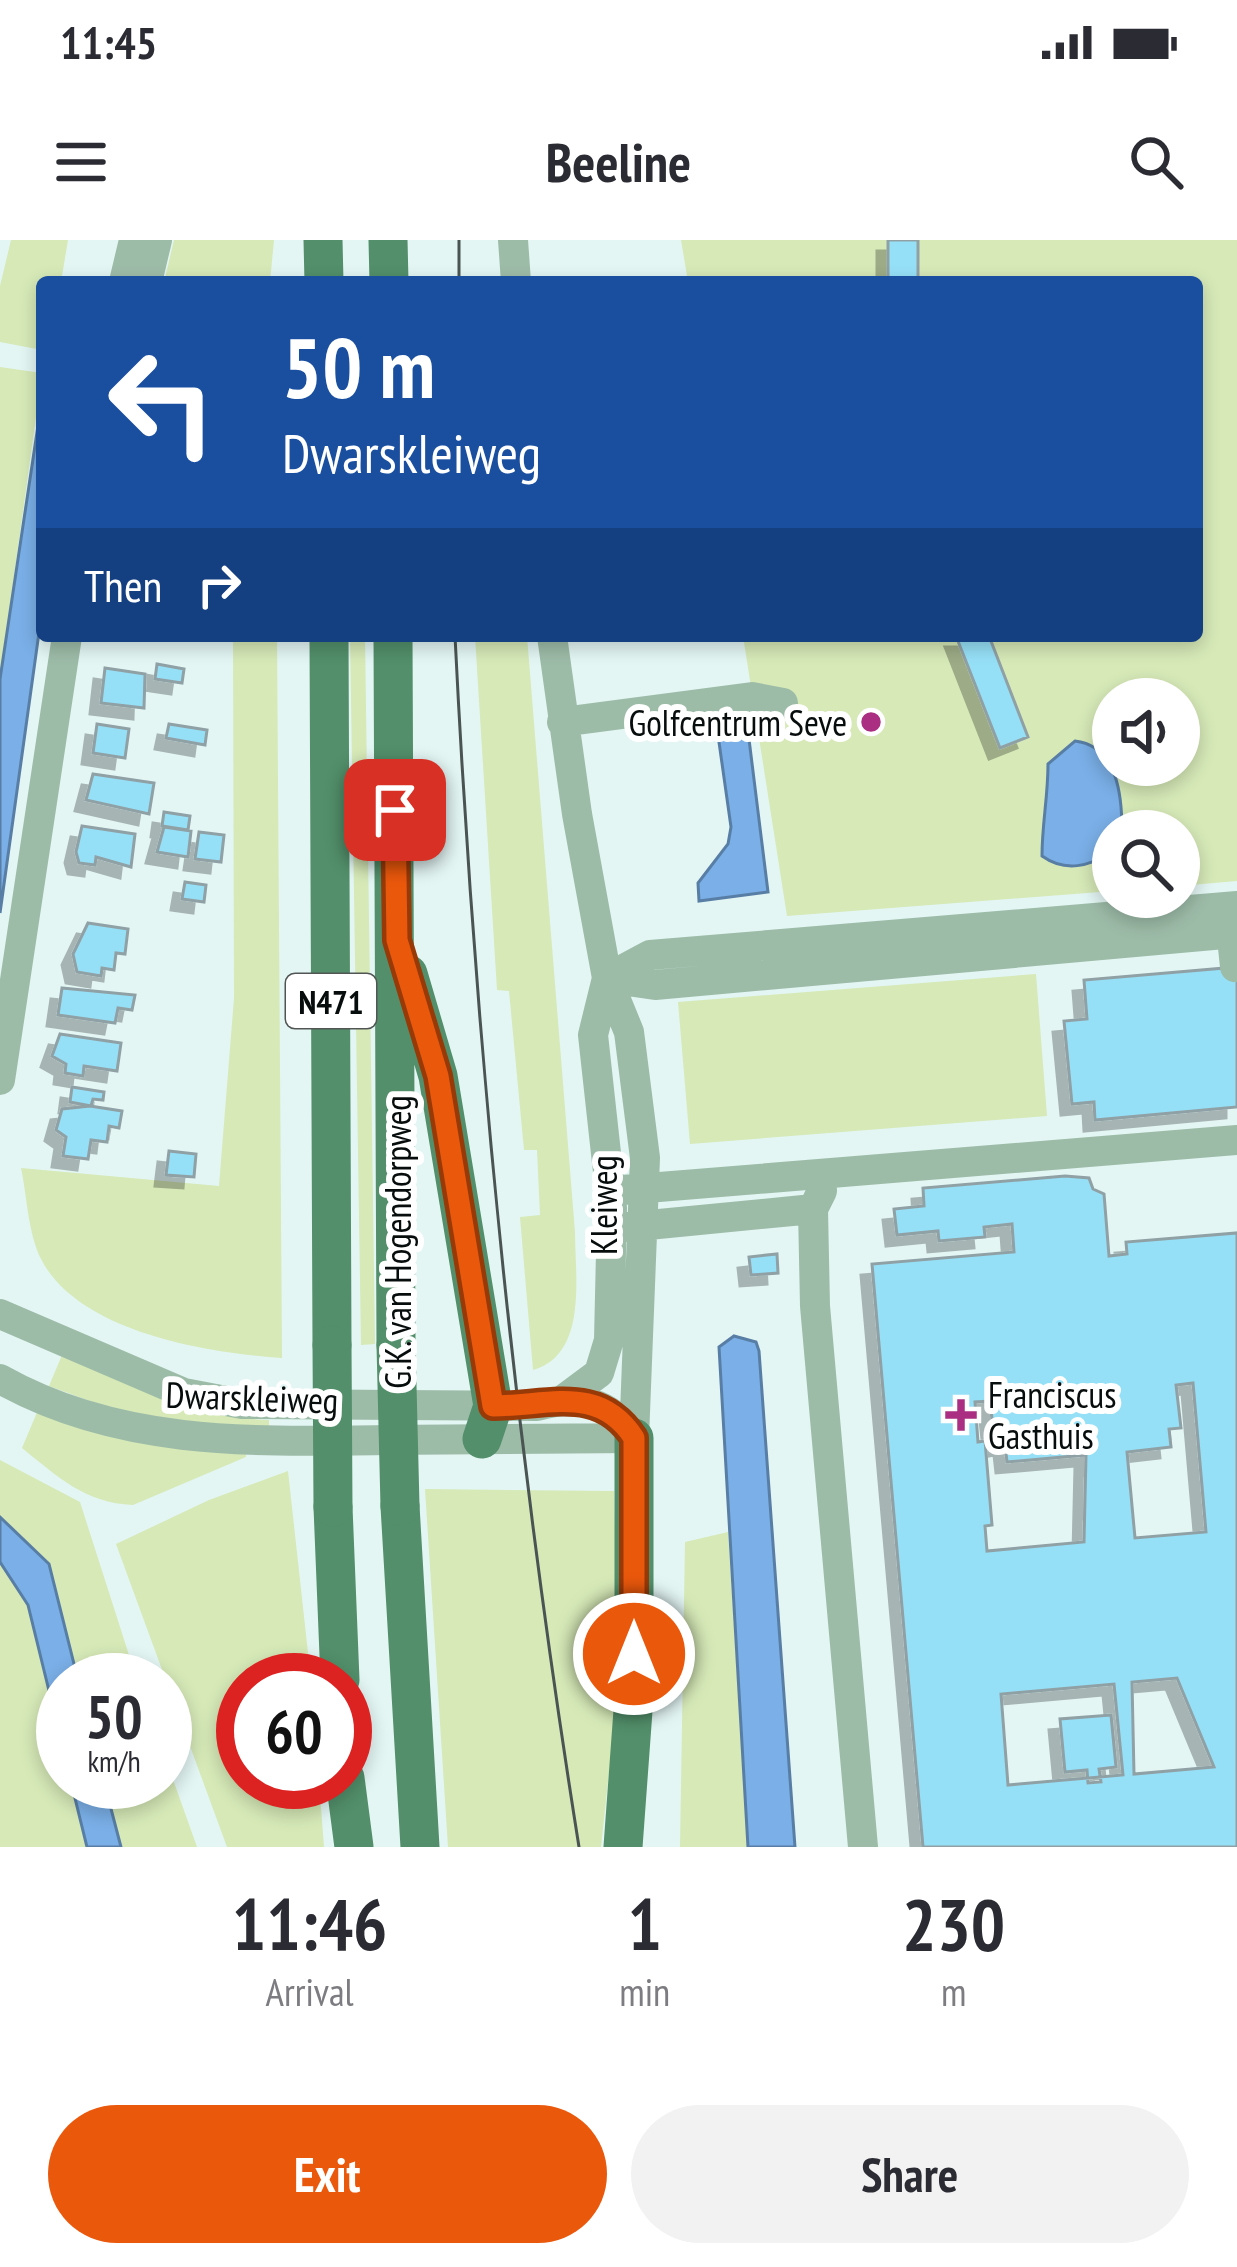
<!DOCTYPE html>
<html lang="en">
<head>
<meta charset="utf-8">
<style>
  body { margin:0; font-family:"PT Sans Narrow",sans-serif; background:#f2f2f3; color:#2b2b33; height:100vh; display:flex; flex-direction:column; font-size:45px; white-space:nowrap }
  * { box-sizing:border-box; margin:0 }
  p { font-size:39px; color:#7c7c81 }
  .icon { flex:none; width:66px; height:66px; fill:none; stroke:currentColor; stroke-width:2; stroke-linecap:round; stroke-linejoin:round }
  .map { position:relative; height:1607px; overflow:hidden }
  .drawer { display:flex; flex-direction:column; background:#fff; flex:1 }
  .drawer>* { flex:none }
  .guide { position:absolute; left:36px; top:36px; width:1167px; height:366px; border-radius:12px; box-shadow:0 6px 18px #0003; background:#1a4fa0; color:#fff; overflow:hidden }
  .tools { position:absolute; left:1092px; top:438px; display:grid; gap:24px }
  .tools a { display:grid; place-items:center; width:108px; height:108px; border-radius:50%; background:#fff; box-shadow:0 6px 18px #0003; font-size:60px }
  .speed { position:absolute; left:36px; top:1413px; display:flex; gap:24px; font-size:60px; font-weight:700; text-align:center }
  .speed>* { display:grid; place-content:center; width:156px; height:156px; border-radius:50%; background:#fff; box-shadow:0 6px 18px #0003; line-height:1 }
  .speed small { font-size:30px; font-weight:400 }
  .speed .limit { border:18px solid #d22; background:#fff; color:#111 }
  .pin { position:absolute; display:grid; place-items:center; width:102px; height:102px; color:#fff; margin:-51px; border-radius:24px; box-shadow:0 6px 18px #0006 }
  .me { position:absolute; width:132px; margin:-66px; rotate:0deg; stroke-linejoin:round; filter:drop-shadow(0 0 9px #0008) }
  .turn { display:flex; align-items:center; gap:42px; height:252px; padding:0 48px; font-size:54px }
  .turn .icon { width:156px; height:156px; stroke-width:2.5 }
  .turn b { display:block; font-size:84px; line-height:102px }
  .then { display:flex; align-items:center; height:114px; padding:0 48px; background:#0003; gap:24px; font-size:45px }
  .eta { display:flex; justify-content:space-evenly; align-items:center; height:204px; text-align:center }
  .eta b { font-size:72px; font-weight:800; line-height:84px }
  .primary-button { display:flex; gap:24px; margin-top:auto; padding:24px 48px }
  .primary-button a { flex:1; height:138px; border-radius:72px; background:#ea580c; color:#fff; font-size:48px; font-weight:800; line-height:138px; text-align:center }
  .primary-button a+a { background:#f2f2f3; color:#2b2b33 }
  .status { display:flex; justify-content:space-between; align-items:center; height:84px; padding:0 60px; background:#fff; direction:ltr }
  .status svg { height:33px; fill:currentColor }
  header { display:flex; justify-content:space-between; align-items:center; height:156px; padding:0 48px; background:#fff; font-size:54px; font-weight:800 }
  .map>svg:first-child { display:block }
  .green { fill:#d6e9b7; fill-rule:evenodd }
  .water { fill:#7aafe7; stroke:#587ea5; stroke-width:3 }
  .building { fill:#96e0f7; stroke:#90a1a6; stroke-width:3; fill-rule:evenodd; filter:url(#shadow) }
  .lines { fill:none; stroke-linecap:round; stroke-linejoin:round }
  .minor { stroke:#9dbca8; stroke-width:30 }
  .major { stroke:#528f6a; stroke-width:39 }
  .tram { stroke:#4a5453; stroke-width:3 }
  .major-bridge { stroke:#528f6a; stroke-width:39 }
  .route-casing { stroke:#983908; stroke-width:30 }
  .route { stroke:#ea580c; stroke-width:21 }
  .poi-dot { fill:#aa2e81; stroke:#fff; stroke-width:4.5 }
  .labels { text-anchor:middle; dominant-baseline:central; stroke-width:12; stroke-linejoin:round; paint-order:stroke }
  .shield { fill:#fff; stroke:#515655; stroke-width:3 }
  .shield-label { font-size:33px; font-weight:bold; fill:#070d0c }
  .poi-label { font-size:36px; fill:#070d0c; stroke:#fff; text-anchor:end }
  .street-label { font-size:36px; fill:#070d0c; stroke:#fff }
</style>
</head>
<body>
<div class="status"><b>11:45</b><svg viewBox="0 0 49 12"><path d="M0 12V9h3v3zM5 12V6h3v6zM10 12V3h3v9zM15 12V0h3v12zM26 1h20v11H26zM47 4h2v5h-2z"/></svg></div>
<header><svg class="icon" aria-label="menu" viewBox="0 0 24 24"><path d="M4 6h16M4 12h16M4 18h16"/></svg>Beeline<svg class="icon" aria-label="search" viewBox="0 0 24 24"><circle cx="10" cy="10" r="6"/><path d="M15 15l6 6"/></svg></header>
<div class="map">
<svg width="1237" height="1607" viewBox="0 0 1237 1607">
  <defs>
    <filter id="shadow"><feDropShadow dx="-11" dy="11" stdDeviation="0" flood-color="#0004"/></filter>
  </defs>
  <rect width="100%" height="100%" fill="#e3f6f4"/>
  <!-- green -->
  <path class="green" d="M11,0H68L61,42H42V110L0,102V46Z
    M174,0H274L270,42H164Z
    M681,0H1237V641L1179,646V591H1113V651L787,676L743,396H1197V42H688ZM1113,459H1179V525H1113Z
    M0,127L42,133L0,439Z
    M233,396H277L282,1118C209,1113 79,1093 41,1019C28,993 27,956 21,928L219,946L234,758Z
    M350,396H365L375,1104L361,1105Z
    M475,396H527L575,992C575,1037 588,1114 533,1130L520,977L540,975L537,910H524L509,751L497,750Z
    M1036,734L1047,876L690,904L678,762Z
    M62,1115C129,1145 193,1178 269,1180V1188L136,1178L49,1146Z
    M38,1170C113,1197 166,1212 246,1213V1217L133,1265C85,1263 58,1237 22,1208Z
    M0,1220L80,1262L137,1440H78L49,1324L0,1277Z
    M288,1231L311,1440H243V1542H319L324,1607H227L116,1304L209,1260Z
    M425,1249L614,1251L619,1439L601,1607H448Z
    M728,1292L748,1607H680L685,1302Z
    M12,1294L63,1511V1542H70L86,1607H0V1303Z
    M165,1517L197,1607H121L104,1542H165Z"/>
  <!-- water -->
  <path class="water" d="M42,159V371L0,673V439Z
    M746,475L768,652L699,661L698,643L728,604L731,587L716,481Z
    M1075,501C1118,506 1122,557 1122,591H1113V612C1089,626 1066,633 1042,616C1042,584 1048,557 1048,524Z
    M734,1096L756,1102L759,1111L795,1607H748L719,1107Z
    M0,1277L49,1324L78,1440H63V1508L28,1365L0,1322Z
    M71,1542H104L121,1607H87Z"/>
  <!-- building -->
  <path class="building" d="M888,0H918V42H888Z
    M956,396H989L1028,497L1000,508Z
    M157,424L184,429L182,443L155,439Z
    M105,428L145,434L144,468L101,463Z
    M97,484L129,489L125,518L93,513Z
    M169,484L207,490L205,505L166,498Z
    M93,534L154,543L149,574L86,560Z
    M164,572L190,576L188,590L162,586Z
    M82,586L135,594L131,627L96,617L95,625L79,623L76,612Z
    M164,587L191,591L188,617L157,612Z
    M199,592L224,595L221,622L195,619Z
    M185,642L206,645L204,662L182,659Z
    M88,683L128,689L125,714L116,713L114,730L102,728L101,736L77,732L73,714Z
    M1237,727V867L1095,880L1094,862L1072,864L1064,781L1087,779L1084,740Z
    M62,748L135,755L132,770L118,768L115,783L58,775Z
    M60,794L121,803L117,831L84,826L83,836L65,833L66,824L52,816Z
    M72,847L104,852L103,860L93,859L91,866L70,862Z
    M90,866L122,871L119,888L109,886L107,902L91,900L88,919L63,916L66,897L56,890L62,869Z
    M169,911L196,914L194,937L166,935Z
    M1065,936L1089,938L1093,949L1104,954L1109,1016L1127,1014L1126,1002L1237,993V1607H923L872,1024L1014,1012L1012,984L984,987L985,997L939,1001L938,991L897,995L894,969L924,966L923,948ZM1193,1143L1206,1292L1135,1298L1127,1212L1171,1207L1169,1189L1181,1188L1176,1145ZM990,1161L995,1206L1005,1204L1007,1222L1086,1215L1084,1302L987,1311L985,1286L992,1285L985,1201L978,1202L975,1162ZM1177,1438L1214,1527L1134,1534L1132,1442ZM1114,1444L1123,1535L1008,1545L1001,1454Z
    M777,1014L778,1033L751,1035L749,1017Z
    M1111,1475L1116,1527L1099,1529L1101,1542L1088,1543L1087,1530L1065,1532L1060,1479Z"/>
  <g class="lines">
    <!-- minor -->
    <path class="minor" d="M513,0L516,42
      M124,42L134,0
      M147,42L157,0
      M552,396L577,574L607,738L629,792L645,918L634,1198
      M562,482L752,457L783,463
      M1230,678L1235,727
      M607,738L650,715L1237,666
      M607,738L655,745L1237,693
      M0,840L67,396
      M821,934L822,951L813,969L815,1066L863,1607
      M610,951L1237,900
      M628,987L813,969
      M0,1074L184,1153L242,1164L537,1166C579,1155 610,1161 634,1198
      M0,1139C119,1206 253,1202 385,1200C468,1200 551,1199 634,1198
      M564,1159L599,1133L609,1100L612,968L593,795L607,738"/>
    <!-- major -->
    <path class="major" d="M323,0L324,42
      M388,0L389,42
      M329,396L332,1105
      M393,396L396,1105
      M408,734L438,836L493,1166L482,1199
      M400,1266L420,1607
      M333,1267L340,1440
      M345,1538L354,1607
      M623,1607L634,1457V1198"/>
    <!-- tram -->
    <path class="tram" d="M459,0V42
      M455,396C475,801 515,1206 579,1607"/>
    <!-- major-bridge -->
    <path class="major-bridge" d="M332,1105L333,1267
      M396,1105L400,1266"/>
  </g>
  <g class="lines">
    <defs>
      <path id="route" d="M395,570L397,700L438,836L493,1166C548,1166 599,1144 634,1198V1414"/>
    </defs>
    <!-- route casing -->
    <use href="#route" class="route-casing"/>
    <!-- route -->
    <use href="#route" class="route"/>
  </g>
  <!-- markers -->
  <g class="poi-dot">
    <circle cx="871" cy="482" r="12"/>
    <path d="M955 1157h12v12h12v12h-12v12h-12v-12h-12v-12h12z"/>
  </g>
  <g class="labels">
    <!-- shield labels -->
    <rect class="shield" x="286" y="734" width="90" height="54" rx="9"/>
    <g class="shield-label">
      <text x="331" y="761">N471</text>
    </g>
    <!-- poi labels -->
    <g class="poi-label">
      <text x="847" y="482">Golfcentrum Seve</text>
      <text x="988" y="1154" text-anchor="start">Franciscus<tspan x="988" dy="41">Gasthuis</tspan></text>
    </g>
    <!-- street labels -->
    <g class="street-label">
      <text transform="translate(603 965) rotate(-90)">Kleiweg</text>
      <text transform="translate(397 1002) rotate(-90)">G.K. van Hogendorpweg</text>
      <text transform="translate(252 1157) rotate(2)">Dwarskleiweg</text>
    </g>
  </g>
</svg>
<div class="tools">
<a><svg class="icon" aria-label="sound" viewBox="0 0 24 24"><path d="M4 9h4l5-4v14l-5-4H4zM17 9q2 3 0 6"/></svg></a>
<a><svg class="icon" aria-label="search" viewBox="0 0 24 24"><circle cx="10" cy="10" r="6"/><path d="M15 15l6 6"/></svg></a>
</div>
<div class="speed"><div>50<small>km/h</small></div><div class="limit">60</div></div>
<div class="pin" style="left:395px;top:570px;background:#d93025"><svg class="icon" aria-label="arrive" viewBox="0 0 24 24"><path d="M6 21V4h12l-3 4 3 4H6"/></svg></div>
<svg class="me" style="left:634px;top:1414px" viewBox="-20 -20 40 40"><circle r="17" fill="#ea580c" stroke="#fff" stroke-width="3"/><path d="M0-11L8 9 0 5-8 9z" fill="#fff"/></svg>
<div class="guide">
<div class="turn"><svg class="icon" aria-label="left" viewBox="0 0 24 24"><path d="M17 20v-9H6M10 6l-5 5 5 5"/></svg><div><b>50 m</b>Dwarskleiweg</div></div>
<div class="then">Then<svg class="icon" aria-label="right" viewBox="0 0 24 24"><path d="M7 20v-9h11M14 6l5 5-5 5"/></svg></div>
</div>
</div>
<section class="drawer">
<div class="eta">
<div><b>11:46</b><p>Arrival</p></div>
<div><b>1</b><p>min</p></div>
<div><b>230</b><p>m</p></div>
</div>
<div class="primary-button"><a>Exit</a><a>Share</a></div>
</section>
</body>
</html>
